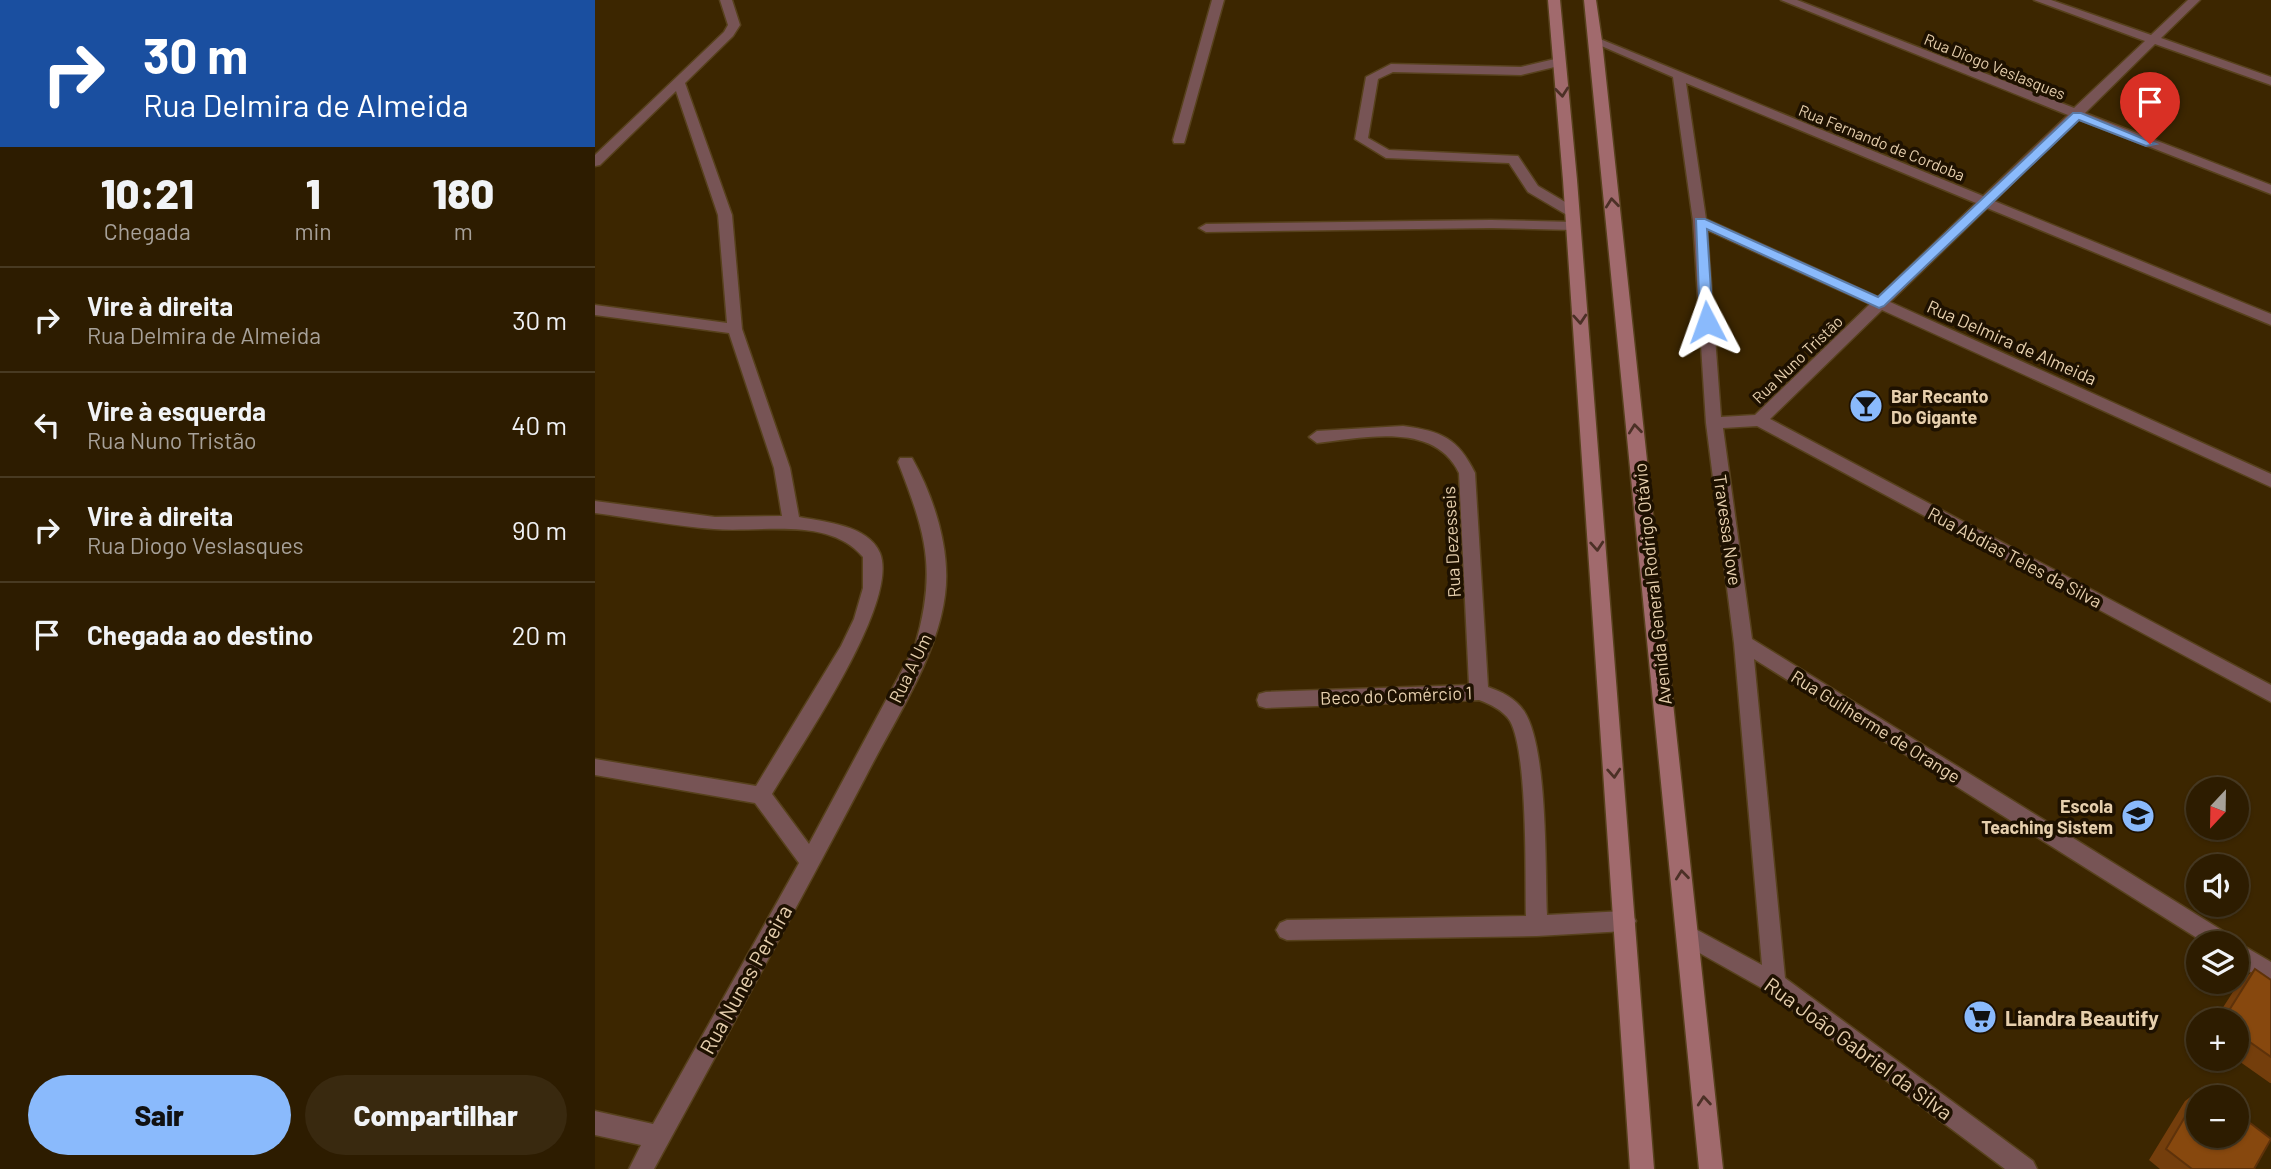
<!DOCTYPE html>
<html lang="pt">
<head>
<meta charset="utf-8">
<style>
  body { margin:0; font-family:Barlow,sans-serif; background:#39290f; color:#f1f3f6; height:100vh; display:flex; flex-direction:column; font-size:26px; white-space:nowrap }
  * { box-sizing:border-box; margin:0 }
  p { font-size:23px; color:#a7a199 }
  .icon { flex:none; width:38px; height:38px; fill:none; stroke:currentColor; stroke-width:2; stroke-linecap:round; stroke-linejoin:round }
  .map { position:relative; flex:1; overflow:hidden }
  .sheet { display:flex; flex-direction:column; background:#2d1c00; width:595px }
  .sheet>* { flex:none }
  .top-card { background:#1a4fa0; color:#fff; overflow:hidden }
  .needle { width:46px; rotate:202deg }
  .tools { position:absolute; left:1591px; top:777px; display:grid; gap:14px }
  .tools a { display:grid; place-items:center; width:63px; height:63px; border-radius:50%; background:#2d1c00; box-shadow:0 2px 5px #0004,0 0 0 2px #483a22; font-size:35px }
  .pin { position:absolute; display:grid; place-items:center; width:60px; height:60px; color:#fff; margin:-72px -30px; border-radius:50% 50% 50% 0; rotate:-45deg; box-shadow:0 0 7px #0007 }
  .pin .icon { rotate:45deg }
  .me { position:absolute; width:77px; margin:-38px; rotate:356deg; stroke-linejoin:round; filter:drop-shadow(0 0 5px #0008) }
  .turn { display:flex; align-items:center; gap:24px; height:147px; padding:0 28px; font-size:32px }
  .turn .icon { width:91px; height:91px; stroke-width:2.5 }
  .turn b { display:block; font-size:49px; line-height:60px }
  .eta { display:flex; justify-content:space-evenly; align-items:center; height:119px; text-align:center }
  .eta b { font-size:42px; font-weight:800; line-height:49px }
  .cta { display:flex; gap:14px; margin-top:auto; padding:14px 28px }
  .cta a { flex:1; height:80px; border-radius:42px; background:#8abafc; color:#111; font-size:28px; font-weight:800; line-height:80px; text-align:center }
  .cta a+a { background:#39290f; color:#f1f3f6 }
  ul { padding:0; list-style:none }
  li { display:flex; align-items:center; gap:21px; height:105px; padding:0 28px; border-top:2px solid #483a22 }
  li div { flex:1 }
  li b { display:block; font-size:26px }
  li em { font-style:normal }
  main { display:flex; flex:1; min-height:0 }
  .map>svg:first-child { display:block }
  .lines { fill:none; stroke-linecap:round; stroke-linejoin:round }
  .service-casing { stroke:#57411c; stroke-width:3 }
  .minor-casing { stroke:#57411c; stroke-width:3 }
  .secondary-casing { stroke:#57411c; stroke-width:3 }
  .service { fill:#775455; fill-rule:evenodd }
  .minor { fill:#775455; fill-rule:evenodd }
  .secondary { fill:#a16a6d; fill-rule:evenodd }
  .wall { fill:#743e0c }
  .building { fill:#87480e; stroke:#5e320a; stroke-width:2 }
  .oneway { stroke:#4c3026 }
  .route { fill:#8abafc; stroke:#5a79a4; stroke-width:2 }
  .labels { text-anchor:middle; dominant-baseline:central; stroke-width:7; stroke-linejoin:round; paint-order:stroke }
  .far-street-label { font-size:16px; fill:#e6cfad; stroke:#1e1100 }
  .street-label { font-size:18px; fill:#e6cfad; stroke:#1e1100 }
  .poi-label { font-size:18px; font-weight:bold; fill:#e6cfad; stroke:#1e1100; text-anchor:start }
  .near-street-label { font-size:21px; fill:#e6cfad; stroke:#1e1100 }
  .near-poi-label { font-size:21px; font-weight:bold; fill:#e6cfad; stroke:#1e1100; text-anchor:start }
</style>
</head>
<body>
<main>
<section class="sheet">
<div class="top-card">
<div class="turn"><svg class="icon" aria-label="right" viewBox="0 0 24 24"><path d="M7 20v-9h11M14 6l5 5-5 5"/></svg><div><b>30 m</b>Rua Delmira de Almeida</div></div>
</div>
<div class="eta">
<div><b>10:21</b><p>Chegada</p></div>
<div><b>1</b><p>min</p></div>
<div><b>180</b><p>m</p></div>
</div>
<ul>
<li><svg class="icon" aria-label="right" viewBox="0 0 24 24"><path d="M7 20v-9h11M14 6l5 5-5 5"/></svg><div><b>Vire à direita</b><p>Rua Delmira de Almeida</p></div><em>30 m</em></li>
<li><svg class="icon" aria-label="left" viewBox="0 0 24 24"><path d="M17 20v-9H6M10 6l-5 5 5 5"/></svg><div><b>Vire à esquerda</b><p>Rua Nuno Tristão</p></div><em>40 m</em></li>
<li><svg class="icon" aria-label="right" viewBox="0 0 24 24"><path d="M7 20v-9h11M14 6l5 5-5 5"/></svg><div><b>Vire à direita</b><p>Rua Diogo Veslasques</p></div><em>90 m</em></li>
<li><svg class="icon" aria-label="arrive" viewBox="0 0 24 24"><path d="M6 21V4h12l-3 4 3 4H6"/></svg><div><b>Chegada ao destino</b></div><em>20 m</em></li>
</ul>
<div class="cta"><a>Sair</a><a>Compartilhar</a></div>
</section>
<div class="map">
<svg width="1676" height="1169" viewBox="0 0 1676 1169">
  <rect width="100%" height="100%" fill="#3c2600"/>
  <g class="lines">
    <defs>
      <path id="service" d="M617,0H629L590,140L589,143H579L578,140Z
        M964,58L970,62L968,65L926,75L798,72L783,79L773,138L794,150L923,156L943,186L982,209V215H972L933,192L914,163L791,158L760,139L771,77L796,64L926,67Z
        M896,220L978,222L985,226L978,230L896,228L611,232L604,228L611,224Z"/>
      <path id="minor" d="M125,0H137L145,25L138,36L90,83L137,215L147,329L195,468L204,517C230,522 273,525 285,553C305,603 204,748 177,794L214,844L320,646C342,569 331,534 303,462L305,458H317C339,497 356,550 350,595C342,658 299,721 270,778C201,909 130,1039 59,1169H34L46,1145L0,1135V1111L58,1124L204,863L160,803L0,775V759L161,786L246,646L259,619L268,588V557C233,516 167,533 119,529C79,526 39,518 0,513V501L120,517L187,516L179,468L134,333L0,315V305L132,323L123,215L81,91L5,165L0,166V155L129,32L133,25Z
        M1186,0H1202L1479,108L1550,41L1439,0H1456L1556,35L1593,0H1605L1566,38L1676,77V85L1560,44L1490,113L1676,185V194L1483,119L1399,201L1676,314V325L1392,208L1295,302L1676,474V487L1287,310L1175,419L1676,685V702L1162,426L1128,428L1157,639L1636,936L1639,943L1642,942L1676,962V984L1642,964V943H1610L1159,659L1190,978L1438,1161L1442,1169H1410L1172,991L1085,942L1082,935L1085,928L1093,925L1167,965L1139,643L1111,423L1098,221L1078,77L995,41L1005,39L1388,196L1473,115ZM1091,83L1381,203L1283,297L1111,219ZM1112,230L1275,304L1160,415L1126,417Z
        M808,426C846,431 863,438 880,473L893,687C907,692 920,698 929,711C953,747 950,869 952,915L1030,911L1037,914L1041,921L1037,928L1030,931L942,936L692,940L685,937L681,930L685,923L692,920L931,916C930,875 933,753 915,721C908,710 895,704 884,700L671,708L664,706L662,700L664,694L671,692L874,685L864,473C839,421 769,438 722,443L714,437L722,431Z"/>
      <path id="secondary" d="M953,0H965L982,180L1059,1169H1035L968,180Z
        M989,0H1001L1007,41L1128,1169H1104Z"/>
    </defs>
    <!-- service casing -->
    <use href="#service" class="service-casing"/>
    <!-- minor casing -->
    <use href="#minor" class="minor-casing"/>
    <!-- secondary casing -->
    <use href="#secondary" class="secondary-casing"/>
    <!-- service -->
    <use href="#service" class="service"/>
    <!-- minor -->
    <use href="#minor" class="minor"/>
    <!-- secondary -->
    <use href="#secondary" class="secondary"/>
  </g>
  <!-- wall -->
  <path class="wall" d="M1660,969L1676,980V1083H1675L1641,1059L1642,1020H1620L1643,984Z
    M1607,1088L1659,1169H1565L1554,1160L1590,1101Z"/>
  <!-- building -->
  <path class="building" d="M1660,969L1676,980V1057L1642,1033V1020H1628Z
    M1607,1088L1620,1097H1603V1136H1642V1113L1676,1139L1659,1169H1597L1571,1149Z"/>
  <!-- one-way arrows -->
  <defs><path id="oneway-chevron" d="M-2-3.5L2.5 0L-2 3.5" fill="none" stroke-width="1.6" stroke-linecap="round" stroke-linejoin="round" transform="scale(1.75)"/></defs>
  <g class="oneway">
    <use href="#oneway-chevron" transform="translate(967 92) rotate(84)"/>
    <use href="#oneway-chevron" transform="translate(1017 203) rotate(-96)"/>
    <use href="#oneway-chevron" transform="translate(985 319) rotate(86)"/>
    <use href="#oneway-chevron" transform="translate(1040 429) rotate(-96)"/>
    <use href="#oneway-chevron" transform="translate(1002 546) rotate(86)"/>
    <use href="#oneway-chevron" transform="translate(1019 773) rotate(86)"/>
    <use href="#oneway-chevron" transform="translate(1087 875) rotate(-96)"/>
    <use href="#oneway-chevron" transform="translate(1109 1101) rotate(-95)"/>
  </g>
  <!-- route -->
  <path class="route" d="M1478,113H1486L1561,144L1551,146L1484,120L1289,306L1284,308L1112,229L1118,322L1112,327L1105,322L1101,219H1110L1283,297Z"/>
  <!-- icons -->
  <defs>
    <symbol id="bar-disc" viewBox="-11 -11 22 22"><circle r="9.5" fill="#8abafc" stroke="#1e1100"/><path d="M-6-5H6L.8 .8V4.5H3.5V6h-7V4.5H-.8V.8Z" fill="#111"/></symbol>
    <symbol id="school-disc" viewBox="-11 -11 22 22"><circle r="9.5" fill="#8abafc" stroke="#1e1100"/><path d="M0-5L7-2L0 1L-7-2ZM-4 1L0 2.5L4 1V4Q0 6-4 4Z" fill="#111"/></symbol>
    <symbol id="supermarket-disc" viewBox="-11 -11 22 22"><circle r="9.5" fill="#8abafc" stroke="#1e1100"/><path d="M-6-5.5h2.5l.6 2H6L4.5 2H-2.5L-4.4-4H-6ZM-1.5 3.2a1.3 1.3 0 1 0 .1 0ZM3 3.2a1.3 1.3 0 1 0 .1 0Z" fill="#111"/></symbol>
  </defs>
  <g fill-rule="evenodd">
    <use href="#bar-disc" x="1252" y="387" width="38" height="38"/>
    <use href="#school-disc" x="1524" y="797" width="38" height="38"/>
    <use href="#supermarket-disc" x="1366" y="998" width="38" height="38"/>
  </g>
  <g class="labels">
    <!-- far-street labels -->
    <g class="far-street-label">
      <text transform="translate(1400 66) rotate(22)">Rua Diogo Veslasques</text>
      <text transform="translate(1287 142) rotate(22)">Rua Fernando de Cordoba</text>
      <text transform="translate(1202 359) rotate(-44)">Rua Nuno Tristão</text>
    </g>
    <!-- street labels -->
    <g class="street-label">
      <text transform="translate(1417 342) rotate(24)">Rua Delmira de Almeida</text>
      <text transform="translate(1133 530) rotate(82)">Travessa Nove</text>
      <text transform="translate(856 542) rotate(-93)">Rua Dezesseis</text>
      <text transform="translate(1420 557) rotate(28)">Rua Abdias Teles da Silva</text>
      <text transform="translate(1057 584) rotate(-96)">Avenida General Rodrigo Otávio</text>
      <text transform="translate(315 668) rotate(-64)">Rua A Um</text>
      <text transform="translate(801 695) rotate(-2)">Beco do Comércio 1</text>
      <text transform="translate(1281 726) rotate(32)">Rua Guilherme de Orange</text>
    </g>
    <!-- poi labels -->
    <g class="poi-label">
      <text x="1296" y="396">Bar Recanto<tspan x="1296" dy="21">Do Gigante</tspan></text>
      <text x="1518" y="806" text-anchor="end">Escola<tspan x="1518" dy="21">Teaching Sistem</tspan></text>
    </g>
    <!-- near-street labels -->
    <g class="near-street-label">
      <text transform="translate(150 979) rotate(-61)">Rua Nunes Pereira</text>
      <text transform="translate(1264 1048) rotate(36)">Rua João Gabriel da Silva</text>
    </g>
    <!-- near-poi labels -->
    <g class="near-poi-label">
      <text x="1410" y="1017">Liandra Beautify</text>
    </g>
  </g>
</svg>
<div class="tools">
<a><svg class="needle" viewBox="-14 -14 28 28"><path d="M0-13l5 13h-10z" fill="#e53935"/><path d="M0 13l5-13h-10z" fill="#a7a199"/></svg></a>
<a><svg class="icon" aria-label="sound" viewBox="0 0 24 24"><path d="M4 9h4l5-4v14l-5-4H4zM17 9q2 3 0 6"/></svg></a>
<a><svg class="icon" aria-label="layers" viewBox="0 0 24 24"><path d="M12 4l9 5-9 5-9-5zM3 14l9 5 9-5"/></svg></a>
<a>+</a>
<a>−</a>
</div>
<div class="pin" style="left:1555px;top:144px;background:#d93025"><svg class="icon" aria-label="arrive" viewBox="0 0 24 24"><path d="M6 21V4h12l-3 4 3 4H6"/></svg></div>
<svg class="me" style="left:1112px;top:322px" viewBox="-20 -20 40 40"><path d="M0-17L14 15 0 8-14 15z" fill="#8abafc" stroke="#fff" stroke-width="4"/></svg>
</div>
</main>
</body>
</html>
